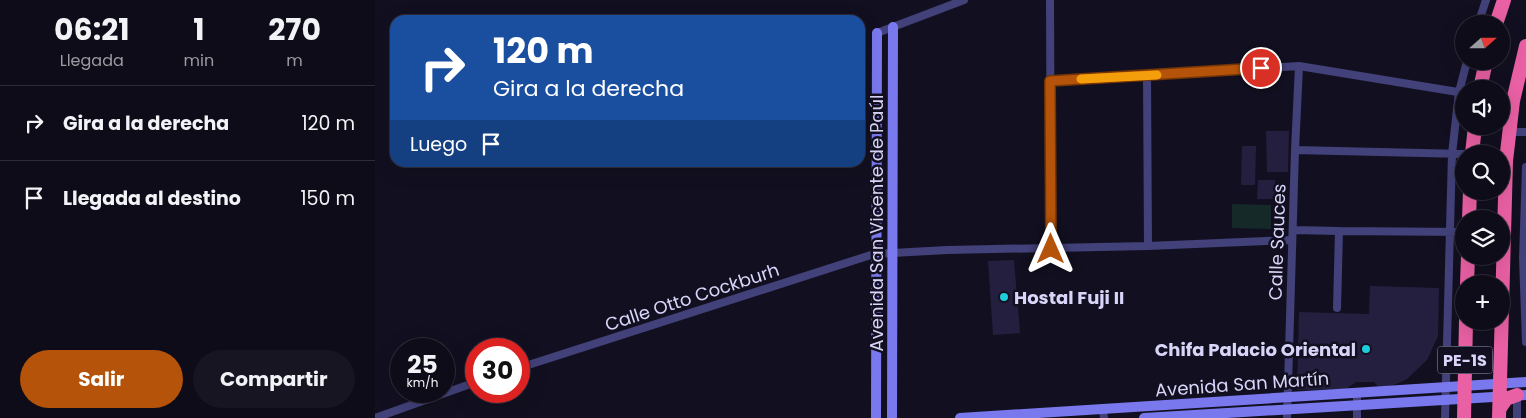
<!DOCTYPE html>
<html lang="es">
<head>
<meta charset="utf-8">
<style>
  body { margin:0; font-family:Poppins,sans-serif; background:#171521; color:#f1f3f6; height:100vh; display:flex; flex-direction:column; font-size:19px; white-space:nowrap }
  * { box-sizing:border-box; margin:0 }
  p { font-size:16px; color:#9b9ba2 }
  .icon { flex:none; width:28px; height:28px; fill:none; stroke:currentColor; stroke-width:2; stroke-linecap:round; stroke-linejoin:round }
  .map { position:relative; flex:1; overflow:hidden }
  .sheet { display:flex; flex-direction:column; background:#0e0c18; width:375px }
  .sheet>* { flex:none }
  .top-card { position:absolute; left:15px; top:15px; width:475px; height:152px; border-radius:15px; box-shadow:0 5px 20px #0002,0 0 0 1px #2e2c37; background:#1a4fa0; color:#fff; overflow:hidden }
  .needle { width:32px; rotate:69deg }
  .fabs { position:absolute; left:1080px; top:15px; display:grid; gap:10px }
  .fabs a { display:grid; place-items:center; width:55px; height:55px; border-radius:50%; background:#0e0c18; box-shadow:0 5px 20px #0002,0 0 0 1px #2e2c37; font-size:25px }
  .speed { position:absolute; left:15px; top:338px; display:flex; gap:10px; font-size:25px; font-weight:700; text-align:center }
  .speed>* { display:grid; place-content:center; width:65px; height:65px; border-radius:50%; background:#0e0c18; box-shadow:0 5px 20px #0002,0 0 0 1px #2e2c37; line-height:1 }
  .speed small { font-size:12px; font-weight:400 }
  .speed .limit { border:8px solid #d22; background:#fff; color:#111 }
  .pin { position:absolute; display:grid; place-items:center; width:42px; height:42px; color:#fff; margin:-21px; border:2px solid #fff; border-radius:50%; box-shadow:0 1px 5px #0007 }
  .me { position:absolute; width:55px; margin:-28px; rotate:0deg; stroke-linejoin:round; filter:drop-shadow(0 0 4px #0008) }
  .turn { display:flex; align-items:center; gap:18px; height:105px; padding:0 20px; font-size:22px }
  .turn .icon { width:65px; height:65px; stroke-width:2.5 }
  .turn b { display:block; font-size:35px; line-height:42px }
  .then { display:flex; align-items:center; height:48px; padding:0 20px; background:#0003; gap:10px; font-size:19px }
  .eta { display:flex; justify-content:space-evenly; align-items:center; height:85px; text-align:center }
  .eta b { font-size:30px; font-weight:700; line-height:35px }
  .cta { display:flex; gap:10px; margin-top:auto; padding:10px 20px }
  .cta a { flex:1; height:58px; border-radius:30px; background:#b45309; color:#fff; font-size:20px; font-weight:700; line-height:58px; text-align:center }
  .cta a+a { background:#171521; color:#f1f3f6 }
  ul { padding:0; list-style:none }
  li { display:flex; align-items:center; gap:15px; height:75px; padding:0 20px; border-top:1px solid #2e2c37 }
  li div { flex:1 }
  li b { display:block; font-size:19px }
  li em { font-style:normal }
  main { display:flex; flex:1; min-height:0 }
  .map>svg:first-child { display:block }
  .green { fill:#142928 }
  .building { fill:#241f3e }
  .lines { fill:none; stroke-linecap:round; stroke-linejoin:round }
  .street { stroke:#424179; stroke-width:8 }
  .secondary { stroke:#7978ed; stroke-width:10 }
  .highway { stroke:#e960a4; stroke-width:14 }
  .route-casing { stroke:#753606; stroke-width:12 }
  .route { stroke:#b45309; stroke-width:9 }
  .slow { stroke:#f59e0b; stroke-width:9 }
  .poi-dot { fill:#1eccdc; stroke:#121020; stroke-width:2 }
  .labels { text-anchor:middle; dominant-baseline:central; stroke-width:5; stroke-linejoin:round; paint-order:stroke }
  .shield { fill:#121020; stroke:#9d9ab8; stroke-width:1 }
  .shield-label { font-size:16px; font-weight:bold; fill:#d8d5f9 }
  .street-label { font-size:18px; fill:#d8d5f9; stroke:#121020 }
  .poi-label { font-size:18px; font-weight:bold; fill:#d8d5f9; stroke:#121020; text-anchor:start }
</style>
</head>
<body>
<main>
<section class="sheet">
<div class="eta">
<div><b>06:21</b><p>Llegada</p></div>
<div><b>1</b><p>min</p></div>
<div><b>270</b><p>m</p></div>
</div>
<ul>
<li><svg class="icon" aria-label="right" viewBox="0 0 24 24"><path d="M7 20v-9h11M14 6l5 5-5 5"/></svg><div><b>Gira a la derecha</b></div><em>120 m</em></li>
<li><svg class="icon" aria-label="arrive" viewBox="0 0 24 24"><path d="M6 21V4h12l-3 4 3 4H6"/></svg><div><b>Llegada al destino</b></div><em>150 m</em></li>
</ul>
<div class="cta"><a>Salir</a><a>Compartir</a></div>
</section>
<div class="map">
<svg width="1151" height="418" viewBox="0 0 1151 418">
  <rect width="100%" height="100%" fill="#121020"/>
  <!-- green -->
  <path class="green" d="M857,204L896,205V229L857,228Z"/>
  <!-- building -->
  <path class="building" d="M488,46L489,65L485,66V48Z
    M891,131H914L913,172H892Z
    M867,146H881L880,185H866Z
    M883,180H900V199H882Z
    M639,260L645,333L618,335L613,261Z
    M995,286L1064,288L1063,336L1052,360L1032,379L1024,383L1005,389L999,382H981L971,389L922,390L924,312L994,314Z"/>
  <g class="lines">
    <!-- street -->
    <path class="street" d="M675,0L676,249
      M1103,24L1111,0
      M502,33L589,0
      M772,76L773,246
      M675,81L924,66L1089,93
      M1134,132H1151
      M920,150L1089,154
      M1151,167L1148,258L1151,342
      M918,230L964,231
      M962,308L964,231L1089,232
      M144,368L499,254L572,250L773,246L917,240
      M728,409L729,418
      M0,418L101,382
      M912,418L920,150L924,66
      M982,418V393
      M1070,418L1077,154L1084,92L1092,61
      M1142,418V395"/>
    <!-- secondary -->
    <path class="secondary" d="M501,418L502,33
      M517,418L518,27
      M585,418L1151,382
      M769,418L1151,395"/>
    <!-- highway -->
    <path class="highway" d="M1121,24L1129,0
      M1105,89L1111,61
      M1097,154L1100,126
      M1094,219L1095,191
      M1092,284L1093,256
      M1125,408L1131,399L1142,395
      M1089,418L1091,321
      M1124,418L1131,161L1138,101L1151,46"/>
  </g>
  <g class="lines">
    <defs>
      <path id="route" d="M676,249L675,81L886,68"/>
    </defs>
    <!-- route casing -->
    <use href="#route" class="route-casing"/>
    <!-- route -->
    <use href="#route" class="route"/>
    <!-- slow -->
    <path class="slow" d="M706,79L782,75"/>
  </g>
  <!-- markers -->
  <g class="poi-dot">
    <circle cx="629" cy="297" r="5"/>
    <circle cx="991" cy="349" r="5"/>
  </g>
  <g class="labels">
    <!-- shield labels -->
    <rect class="shield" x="1062.5" y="346.5" width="55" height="27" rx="4"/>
    <g class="shield-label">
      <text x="1090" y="360">PE-1S</text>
    </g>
    <!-- street labels -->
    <g class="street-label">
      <text transform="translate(501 223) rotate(-90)">Avenida San Vicente de Paúl</text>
      <text transform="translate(902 242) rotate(-88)">Calle Sauces</text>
      <text transform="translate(317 297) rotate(-18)">Calle Otto Cockburh</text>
      <text transform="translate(867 384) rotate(-4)">Avenida San Martín</text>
    </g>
    <!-- poi labels -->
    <g class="poi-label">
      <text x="639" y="297">Hostal Fuji II</text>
      <text x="981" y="349" text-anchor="end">Chifa Palacio Oriental</text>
    </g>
  </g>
</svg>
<div class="fabs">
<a><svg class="needle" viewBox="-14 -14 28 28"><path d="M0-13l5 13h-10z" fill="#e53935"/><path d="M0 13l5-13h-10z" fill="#9b9ba2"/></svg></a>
<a><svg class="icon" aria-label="sound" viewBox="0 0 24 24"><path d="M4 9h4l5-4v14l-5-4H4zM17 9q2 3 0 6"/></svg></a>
<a><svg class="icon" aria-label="search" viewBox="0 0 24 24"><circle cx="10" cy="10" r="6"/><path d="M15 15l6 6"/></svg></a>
<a><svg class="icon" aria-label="layers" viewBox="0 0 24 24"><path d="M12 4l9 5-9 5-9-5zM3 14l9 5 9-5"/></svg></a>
<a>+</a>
</div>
<div class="speed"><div>25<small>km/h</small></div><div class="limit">30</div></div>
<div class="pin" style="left:886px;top:68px;background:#d93025"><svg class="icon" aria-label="arrive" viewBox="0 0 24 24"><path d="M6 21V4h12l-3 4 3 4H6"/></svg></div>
<svg class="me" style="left:676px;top:249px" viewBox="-20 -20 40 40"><path d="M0-17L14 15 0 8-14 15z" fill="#b45309" stroke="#fff" stroke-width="4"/></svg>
<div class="top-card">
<div class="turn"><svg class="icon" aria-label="right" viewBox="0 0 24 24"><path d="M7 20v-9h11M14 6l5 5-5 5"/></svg><div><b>120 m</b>Gira a la derecha</div></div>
<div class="then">Luego<svg class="icon" aria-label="arrive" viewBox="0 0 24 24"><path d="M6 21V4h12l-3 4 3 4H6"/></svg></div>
</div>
</div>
</main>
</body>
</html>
